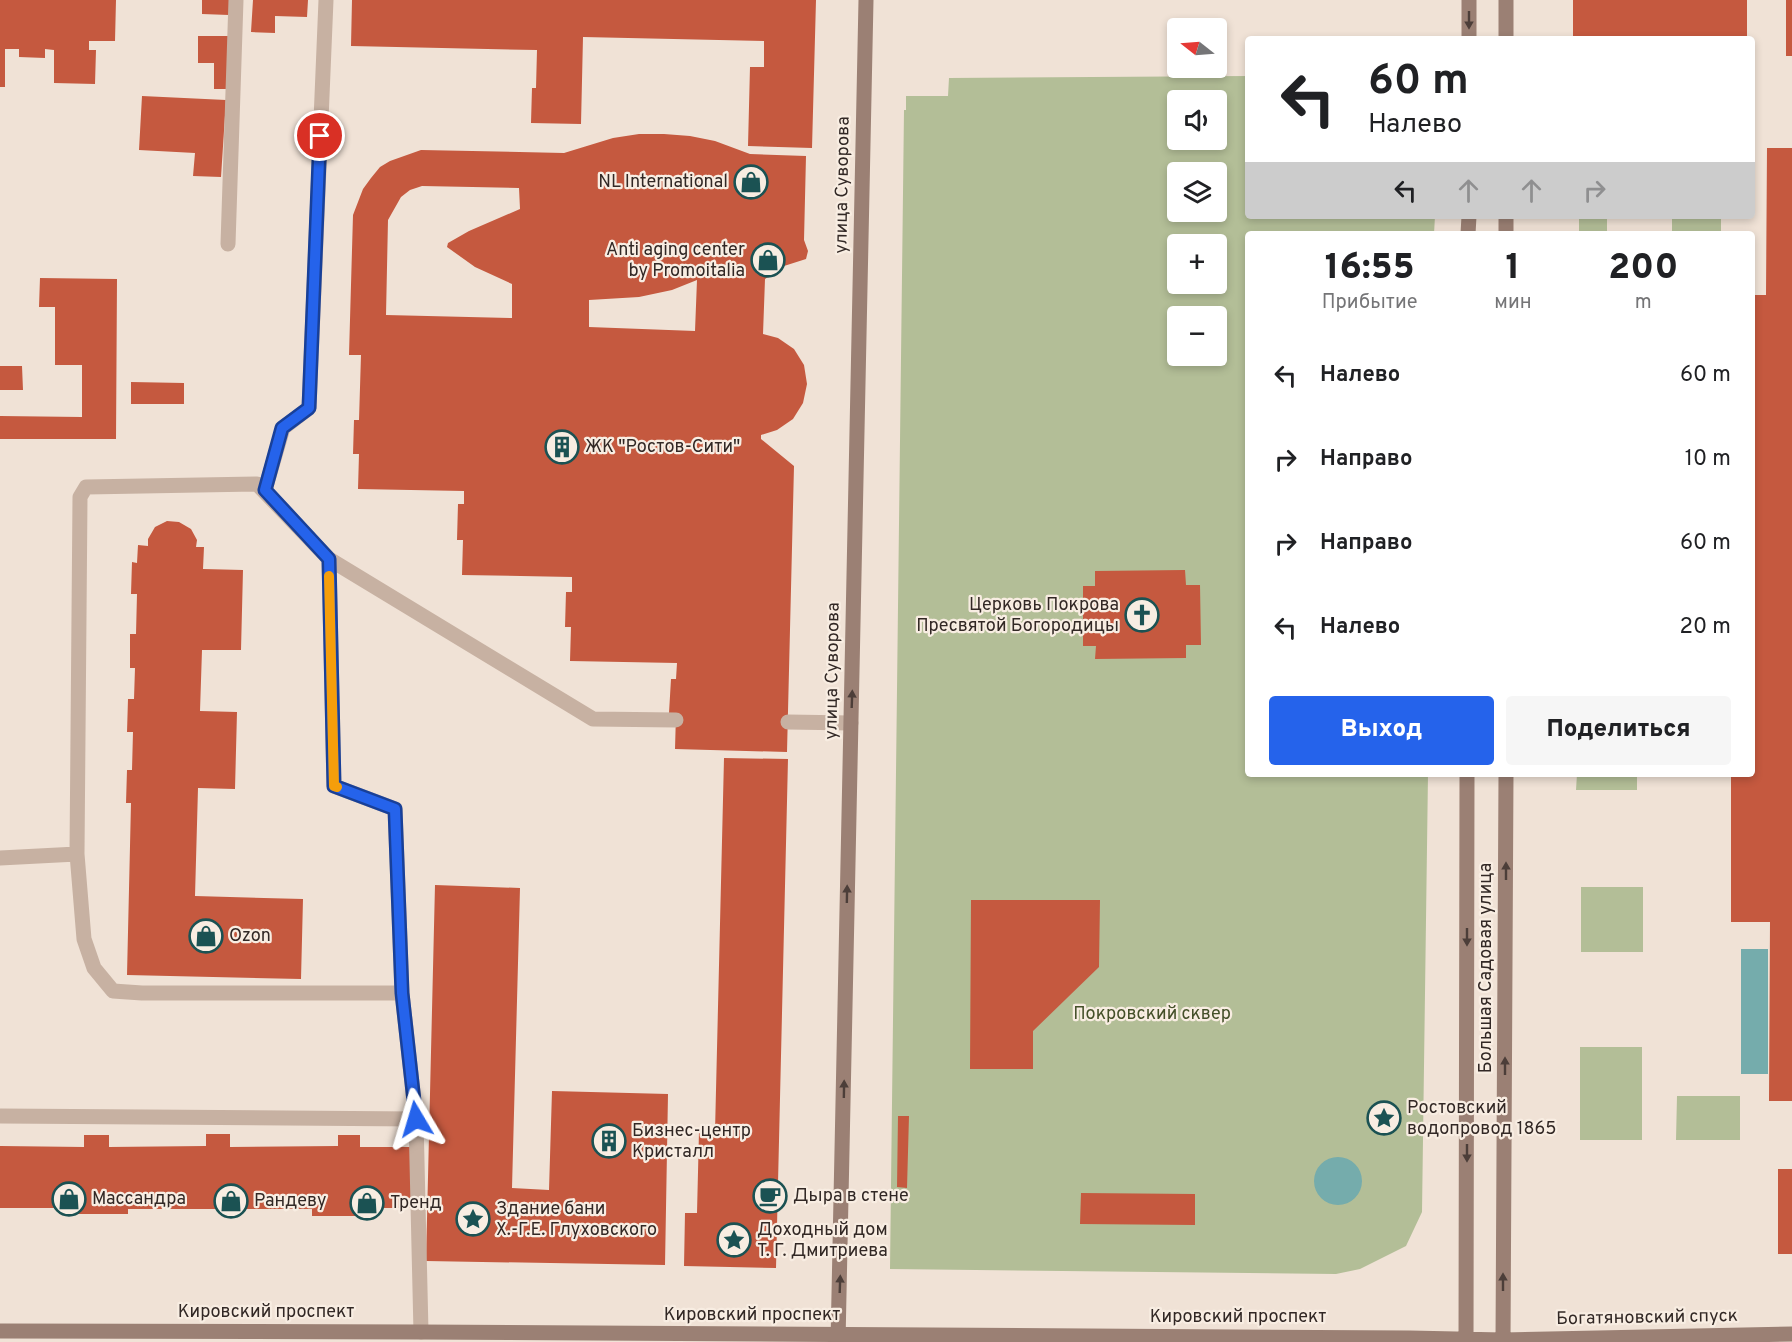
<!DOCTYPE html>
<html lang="ru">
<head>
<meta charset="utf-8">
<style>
  body { margin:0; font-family:Overpass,sans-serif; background:#f6f6f6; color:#202124; height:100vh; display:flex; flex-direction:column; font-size:22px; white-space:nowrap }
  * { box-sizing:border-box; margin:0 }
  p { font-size:20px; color:#757577 }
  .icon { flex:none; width:33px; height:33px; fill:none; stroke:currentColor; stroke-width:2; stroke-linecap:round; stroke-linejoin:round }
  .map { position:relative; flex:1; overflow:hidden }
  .sheet { position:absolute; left:1245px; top:231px; width:510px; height:546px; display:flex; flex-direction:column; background:#fff; border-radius:6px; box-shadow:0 3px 9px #0003 }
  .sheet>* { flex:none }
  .hud { position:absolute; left:1245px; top:36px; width:510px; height:183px; border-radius:6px; box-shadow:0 3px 9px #0003; background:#fff; color:#202124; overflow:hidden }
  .needle { width:39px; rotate:287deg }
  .fabs { position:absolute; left:1167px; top:18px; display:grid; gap:12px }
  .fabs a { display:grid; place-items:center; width:60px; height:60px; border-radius:6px; background:#fff; box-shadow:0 3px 9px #0003; font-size:30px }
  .pin { position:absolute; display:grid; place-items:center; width:51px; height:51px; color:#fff; margin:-26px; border:3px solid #fff; border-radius:50%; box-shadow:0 2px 6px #0007 }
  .me { position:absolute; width:66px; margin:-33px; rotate:353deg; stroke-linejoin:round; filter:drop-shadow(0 0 4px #0008) }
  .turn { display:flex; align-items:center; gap:21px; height:126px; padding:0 24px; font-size:27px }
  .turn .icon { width:78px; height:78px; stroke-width:2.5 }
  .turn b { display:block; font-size:42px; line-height:51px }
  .lanes { display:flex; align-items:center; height:57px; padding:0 24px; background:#0003; justify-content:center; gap:30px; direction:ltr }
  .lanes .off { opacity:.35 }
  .eta { display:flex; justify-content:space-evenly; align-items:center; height:102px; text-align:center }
  .eta b { font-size:36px; font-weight:800; line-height:42px }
  .button { display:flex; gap:12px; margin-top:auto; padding:12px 24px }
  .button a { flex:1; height:69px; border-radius:6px; background:#2563eb; color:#fff; font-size:24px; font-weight:800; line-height:69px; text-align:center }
  .button a+a { background:#f6f6f6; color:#202124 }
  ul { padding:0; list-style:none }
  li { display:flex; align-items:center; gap:18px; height:84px; padding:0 24px }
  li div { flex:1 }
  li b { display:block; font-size:22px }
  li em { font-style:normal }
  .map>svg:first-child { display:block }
  .green { fill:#b3be97; fill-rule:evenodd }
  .water { fill:#75acac }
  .building { fill:#c5593f; fill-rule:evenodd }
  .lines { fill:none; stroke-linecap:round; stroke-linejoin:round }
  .lane { stroke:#c7b1a2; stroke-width:15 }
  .secondary { stroke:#9b8074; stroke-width:15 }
  .oneway { fill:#4c3e39 }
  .route-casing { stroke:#184099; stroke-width:15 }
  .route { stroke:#2563eb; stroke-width:10 }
  .slow { stroke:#f59e0b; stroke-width:10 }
  .labels { text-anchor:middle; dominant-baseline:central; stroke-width:4.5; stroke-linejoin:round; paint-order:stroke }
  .poi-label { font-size:18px; fill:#322825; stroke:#f8ede2; text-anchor:start }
  .street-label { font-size:18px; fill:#322825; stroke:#f8ede2 }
  .park-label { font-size:18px; fill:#445029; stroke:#f8ede2 }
</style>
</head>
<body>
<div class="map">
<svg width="1792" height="1342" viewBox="0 0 1792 1342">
  <rect width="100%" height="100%" fill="#f0e2d6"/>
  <!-- green -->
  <path class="green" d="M1248,76V216H1435L1434,234H1248V774H1428L1422,1212L1406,1246L1360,1269L1336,1274L890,1269L904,110H906V96H948L949,78ZM1178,100H1216V140H1178ZM1178,172H1216V212H1178ZM1178,244H1216V284H1178ZM1178,316H1216V356H1178Z
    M1579,216H1607V234H1579Z
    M1672,216H1721V234H1672Z
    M1577,774H1637V790H1576Z
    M1581,887H1643V952H1581Z
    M1580,1047H1642V1140H1580Z
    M1677,1096H1740V1140H1676Z"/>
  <!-- water -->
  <path class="water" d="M1741,949H1768V1074H1741Z
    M1314 1181a24 24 0 1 1 48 0a24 24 0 1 1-48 0Z"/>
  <!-- building -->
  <path class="building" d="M0,0H116L115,41H89V50H96L95,84L54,83V50L45,49V58L19,57V49H5V87H0Z
    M202,0H229V15L202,14Z
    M253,0H308L307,17L275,16V33L251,32Z
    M352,0H816L812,148L748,146L750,67H764V41L583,37L581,124L531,123L532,88H536L537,50L351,46Z
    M1573,0H1747V39H1573Z
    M1786,0H1792V56H1786Z
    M198,36H229V89H214V63H198Z
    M142,96L226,100L221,177L193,176L195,153L139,150Z
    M639,134H664L690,136L715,141L750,154L806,156L804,240L808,251L806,259L784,266L765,279L763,334L778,338L794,349L804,365L807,384L803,403L793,419L777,430L761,435V439L794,466L787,752L675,749L676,714L669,713L671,679H676L677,663L570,661L571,627H565L566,592H572V577L462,575L463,540H457L458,504H464V491L358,489L359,454H353L354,420H359L361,355H349L353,215L363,189L371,178L380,167L390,161L421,150L564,153L613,138ZM422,186L519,188L520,209L469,231L448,243L447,247L475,267L512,284V318L386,315L388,220L401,197L410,190ZM697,280L695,331L589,327V300L639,297L672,290Z
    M1767,148H1792V1101H1769L1770,922H1731V774H1752V295H1766Z
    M40,278L117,279L116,439H0V416L82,417V365H55V307H39Z
    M0,366H22L23,390H0Z
    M131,382L184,383V404H131Z
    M167,521L179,522L191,529L197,540L196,547H204L203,569L243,570L241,650H202L200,711L237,712L235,789L198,788L195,896L303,899L301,979L127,975L131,803H126L127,770H132L133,732H127L128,699H134L135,668H130V634H136L137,594H131L132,562L137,563L138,545L148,546V539L155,527Z
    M1185,570L1186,585H1200L1201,645H1186V658L1095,659L1096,646H1083V586H1095V571Z
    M724,758L788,759L776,1268L684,1266L685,1213H697L699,1131L715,1132Z
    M435,885L520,888L512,1188L549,1190L552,1091L668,1094L665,1265L426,1261Z
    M971,900H1100L1099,967L1033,1031V1069H970Z
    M898,1116H909L907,1188L897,1187Z
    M206,1134H230V1147L338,1146V1135H360V1147H411V1208H356V1216H312V1209H128V1214H64V1208H0V1146L84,1147V1135H109V1147L206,1146Z
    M1778,1169H1792V1254H1778Z
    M1081,1193L1195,1194V1225L1080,1224Z"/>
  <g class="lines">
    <!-- lane -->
    <path class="lane" d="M228,244L236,0
      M265,490L283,428L309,408L326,0
      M329,559L593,719L676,720
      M788,722L851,723
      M77,854L84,939L94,968L113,991L142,993H402
      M0,858L77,854L80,497L86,487L257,484L329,559L334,786L395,809L402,993L416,1119
      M0,1116L416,1119L421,1332"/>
    <!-- secondary -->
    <path class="secondary" d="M1506,0V39
      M1469,39V0
      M1506,216V234
      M1468,234L1469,216
      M0,1331L421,1332L1410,1338L1503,1340L1792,1334
      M838,1342L866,0
      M1466,1342L1467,774
      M1503,1342L1506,774"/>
  </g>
  <!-- one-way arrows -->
  <defs><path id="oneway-solid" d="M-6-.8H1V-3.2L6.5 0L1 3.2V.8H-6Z" transform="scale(1.5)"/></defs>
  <g class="oneway">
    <use href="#oneway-solid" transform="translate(1469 20) rotate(90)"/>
    <use href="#oneway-solid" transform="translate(852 699) rotate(-88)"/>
    <use href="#oneway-solid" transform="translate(1506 871) rotate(-90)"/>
    <use href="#oneway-solid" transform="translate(847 894) rotate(-89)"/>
    <use href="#oneway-solid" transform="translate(1467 937) rotate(90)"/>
    <use href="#oneway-solid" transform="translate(1505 1066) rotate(-90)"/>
    <use href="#oneway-solid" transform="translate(844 1089) rotate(-89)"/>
    <use href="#oneway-solid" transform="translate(1467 1153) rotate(90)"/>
    <use href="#oneway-solid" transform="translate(1503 1282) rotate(-90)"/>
    <use href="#oneway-solid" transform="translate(840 1284) rotate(-88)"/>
  </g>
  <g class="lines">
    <defs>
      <path id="route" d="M320,136L309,408L282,428L265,490L329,559L334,786L395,809L402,993L416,1119"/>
    </defs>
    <!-- route casing -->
    <use href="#route" class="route-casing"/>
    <!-- route -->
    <use href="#route" class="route"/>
    <!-- slow -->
    <path class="slow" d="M329,576L334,786L337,787"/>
  </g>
  <!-- icons -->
  <defs>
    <symbol id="shop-ring" viewBox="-11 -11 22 22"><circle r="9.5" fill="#f8ede2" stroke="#1b5253" stroke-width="1.5"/><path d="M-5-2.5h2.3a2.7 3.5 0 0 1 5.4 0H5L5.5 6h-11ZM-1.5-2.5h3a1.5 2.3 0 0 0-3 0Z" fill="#1b5253"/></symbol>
    <symbol id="building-ring" viewBox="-11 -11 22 22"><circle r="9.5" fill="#f8ede2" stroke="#1b5253" stroke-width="1.5"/><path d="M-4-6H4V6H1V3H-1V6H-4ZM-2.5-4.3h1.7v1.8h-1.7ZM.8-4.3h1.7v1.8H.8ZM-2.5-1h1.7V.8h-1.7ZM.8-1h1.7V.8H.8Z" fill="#1b5253"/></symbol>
    <symbol id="church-ring" viewBox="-11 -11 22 22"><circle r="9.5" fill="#f8ede2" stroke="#1b5253" stroke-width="1.5"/><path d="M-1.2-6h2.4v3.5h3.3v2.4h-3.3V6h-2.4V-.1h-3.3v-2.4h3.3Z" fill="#1b5253"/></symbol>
    <symbol id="sight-ring" viewBox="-11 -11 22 22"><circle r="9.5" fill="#f8ede2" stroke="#1b5253" stroke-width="1.5"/><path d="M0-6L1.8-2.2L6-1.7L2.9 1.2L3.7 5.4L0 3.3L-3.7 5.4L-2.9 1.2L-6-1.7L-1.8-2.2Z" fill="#1b5253"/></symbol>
    <symbol id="cafe-ring" viewBox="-11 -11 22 22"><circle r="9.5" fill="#f8ede2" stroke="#1b5253" stroke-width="1.5"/><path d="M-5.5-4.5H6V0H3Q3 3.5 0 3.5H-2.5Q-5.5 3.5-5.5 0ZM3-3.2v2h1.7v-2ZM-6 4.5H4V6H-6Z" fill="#1b5253"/></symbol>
  </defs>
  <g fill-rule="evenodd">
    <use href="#shop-ring" x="732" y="163" width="38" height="38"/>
    <use href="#shop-ring" x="749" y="241" width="38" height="38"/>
    <use href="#building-ring" x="543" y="428" width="38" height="38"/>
    <use href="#church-ring" x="1123" y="596" width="38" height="38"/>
    <use href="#shop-ring" x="187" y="917" width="38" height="38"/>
    <use href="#sight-ring" x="1365" y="1099" width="38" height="38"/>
    <use href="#building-ring" x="590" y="1122" width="38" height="38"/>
    <use href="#cafe-ring" x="751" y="1177" width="38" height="38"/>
    <use href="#shop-ring" x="50" y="1180" width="38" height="38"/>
    <use href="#shop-ring" x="212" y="1182" width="38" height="38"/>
    <use href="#shop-ring" x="348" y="1184" width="38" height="38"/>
    <use href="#sight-ring" x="454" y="1200" width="38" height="38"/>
    <use href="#sight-ring" x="715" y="1221" width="38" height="38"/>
  </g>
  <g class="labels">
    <!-- poi labels -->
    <g class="poi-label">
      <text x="728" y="182" text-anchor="end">NL International</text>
      <text x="745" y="250" text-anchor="end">Anti aging center<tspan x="745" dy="21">by Promoitalia</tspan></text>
      <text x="585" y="447">ЖК "Ростов-Сити"</text>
      <text x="1119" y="605" text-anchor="end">Церковь Покрова<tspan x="1119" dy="21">Пресвятой Богородицы</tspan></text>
      <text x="229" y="936">Ozon</text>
      <text x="1407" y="1108">Ростовский<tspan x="1407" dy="21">водопровод 1865</tspan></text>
      <text x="632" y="1131">Бизнес-центр<tspan x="632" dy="21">Кристалл</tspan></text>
      <text x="793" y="1196">Дыра в стене</text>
      <text x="92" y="1199">Массандра</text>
      <text x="254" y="1201">Рандеву</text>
      <text x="390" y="1203">Тренд</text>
      <text x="496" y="1209">Здание бани<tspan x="496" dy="21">Х.-Г.Е. Глуховского</tspan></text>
      <text x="757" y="1230">Доходный дом<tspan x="757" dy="21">Т. Г. Дмитриева</tspan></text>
    </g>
    <!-- street labels -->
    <g class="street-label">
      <text transform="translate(843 185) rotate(-89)">улица Суворова</text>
      <text transform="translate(833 671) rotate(-89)">улица Суворова</text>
      <text transform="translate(1486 968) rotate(-90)">Большая Садовая улица</text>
      <text x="266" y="1312">Кировский проспект</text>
      <text x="752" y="1315">Кировский проспект</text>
      <text x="1238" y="1317">Кировский проспект</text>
      <text transform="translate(1647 1318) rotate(-1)">Богатяновский спуск</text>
    </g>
    <!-- park labels -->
    <g class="park-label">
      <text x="1152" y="1014">Покровский сквер</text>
    </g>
  </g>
</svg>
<div class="fabs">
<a><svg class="needle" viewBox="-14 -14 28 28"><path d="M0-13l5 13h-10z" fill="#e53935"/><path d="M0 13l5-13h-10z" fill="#757577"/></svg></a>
<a><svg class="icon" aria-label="sound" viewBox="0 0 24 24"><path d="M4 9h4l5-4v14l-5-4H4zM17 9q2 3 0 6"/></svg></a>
<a><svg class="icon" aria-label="layers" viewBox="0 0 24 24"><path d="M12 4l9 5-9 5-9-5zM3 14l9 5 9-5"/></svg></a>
<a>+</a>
<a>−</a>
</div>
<div class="pin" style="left:320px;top:136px;background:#d93025"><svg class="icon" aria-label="arrive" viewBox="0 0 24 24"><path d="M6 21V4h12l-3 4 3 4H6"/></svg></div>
<svg class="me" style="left:416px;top:1119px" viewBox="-20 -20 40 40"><path d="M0-17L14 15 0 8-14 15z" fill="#2563eb" stroke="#fff" stroke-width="4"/></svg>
<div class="hud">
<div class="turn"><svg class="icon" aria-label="left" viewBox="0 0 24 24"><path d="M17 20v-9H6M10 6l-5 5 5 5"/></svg><div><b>60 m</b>Налево</div></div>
<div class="lanes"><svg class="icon" aria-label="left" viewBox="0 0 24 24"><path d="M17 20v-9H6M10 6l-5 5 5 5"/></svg><svg class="icon off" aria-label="ahead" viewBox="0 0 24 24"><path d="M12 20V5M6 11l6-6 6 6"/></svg><svg class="icon off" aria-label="ahead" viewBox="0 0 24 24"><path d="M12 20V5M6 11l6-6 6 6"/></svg><svg class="icon off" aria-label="right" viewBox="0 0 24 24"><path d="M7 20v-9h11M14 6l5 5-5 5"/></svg></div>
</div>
<section class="sheet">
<div class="eta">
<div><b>16:55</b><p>Прибытие</p></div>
<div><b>1</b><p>мин</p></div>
<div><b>200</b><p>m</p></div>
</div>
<ul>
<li><svg class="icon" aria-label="left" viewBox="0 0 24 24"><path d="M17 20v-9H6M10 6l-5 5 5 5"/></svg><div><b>Налево</b></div><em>60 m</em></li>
<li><svg class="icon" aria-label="right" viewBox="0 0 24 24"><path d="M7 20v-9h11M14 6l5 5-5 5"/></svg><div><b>Направо</b></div><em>10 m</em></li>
<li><svg class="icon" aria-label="right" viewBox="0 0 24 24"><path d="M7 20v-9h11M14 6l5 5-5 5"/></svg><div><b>Направо</b></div><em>60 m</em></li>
<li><svg class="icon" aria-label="left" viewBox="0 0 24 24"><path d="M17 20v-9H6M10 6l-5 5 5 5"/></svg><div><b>Налево</b></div><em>20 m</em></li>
</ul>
<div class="button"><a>Выход</a><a>Поделиться</a></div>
</section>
</div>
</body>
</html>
